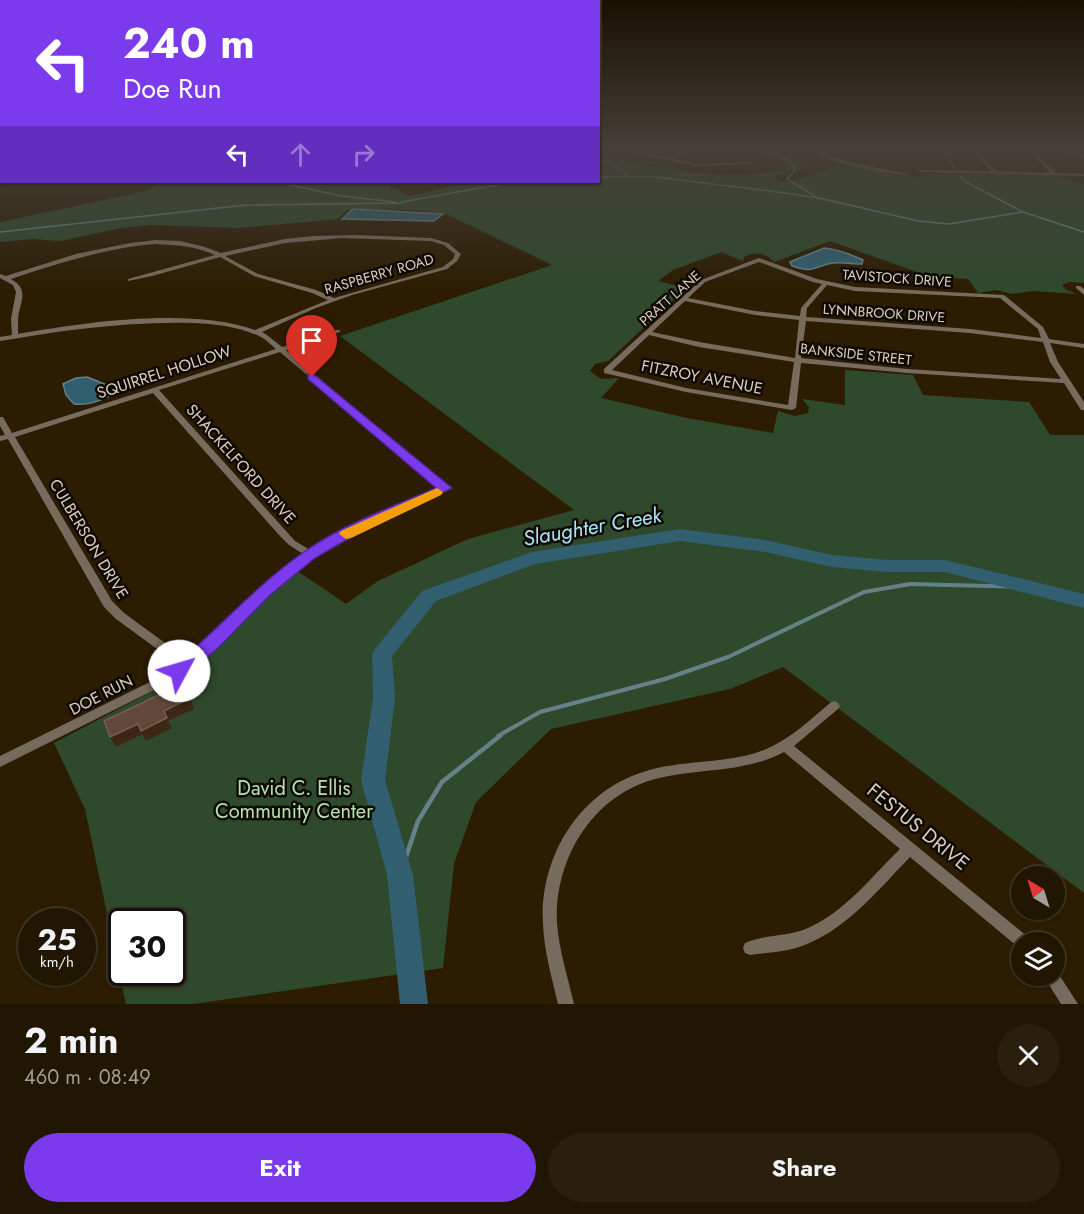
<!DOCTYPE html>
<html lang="en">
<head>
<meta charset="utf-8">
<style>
  body { margin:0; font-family:Jost,sans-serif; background:#291f0c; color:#f1f3f6; height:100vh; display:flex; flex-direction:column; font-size:22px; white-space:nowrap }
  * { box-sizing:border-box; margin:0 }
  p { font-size:20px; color:#a29f99 }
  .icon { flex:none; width:33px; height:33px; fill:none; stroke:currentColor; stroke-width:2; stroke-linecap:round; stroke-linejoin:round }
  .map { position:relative; height:1004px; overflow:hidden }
  .details { display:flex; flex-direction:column; background:#211602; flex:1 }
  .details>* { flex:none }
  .top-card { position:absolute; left:0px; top:0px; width:600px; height:183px; box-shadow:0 2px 4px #0004,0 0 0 2px #3e3524; background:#7c3aed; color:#fff; overflow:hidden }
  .needle { width:39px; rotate:322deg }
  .tools { position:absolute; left:1011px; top:866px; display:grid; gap:12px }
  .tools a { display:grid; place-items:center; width:54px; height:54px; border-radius:50%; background:#211602; box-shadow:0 2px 4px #0004,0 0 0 2px #3e3524; font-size:30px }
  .speed { position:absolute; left:18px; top:908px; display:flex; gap:12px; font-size:30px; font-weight:700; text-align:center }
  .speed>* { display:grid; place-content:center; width:78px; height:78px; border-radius:50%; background:#211602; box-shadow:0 2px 4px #0004,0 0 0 2px #3e3524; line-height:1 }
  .speed small { font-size:15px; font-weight:400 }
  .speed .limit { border:3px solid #111; border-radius:9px; background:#fff; color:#111 }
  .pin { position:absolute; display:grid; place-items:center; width:51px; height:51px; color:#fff; margin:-62px -26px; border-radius:50% 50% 50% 0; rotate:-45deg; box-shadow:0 0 6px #0007 }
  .pin .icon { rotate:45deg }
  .me { position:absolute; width:66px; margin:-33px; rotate:51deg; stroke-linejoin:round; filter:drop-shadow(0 0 4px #0008) }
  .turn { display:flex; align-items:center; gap:21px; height:126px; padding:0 24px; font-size:27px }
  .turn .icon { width:78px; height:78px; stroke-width:2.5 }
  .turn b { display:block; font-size:42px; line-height:51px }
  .lanes { display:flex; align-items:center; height:57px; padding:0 24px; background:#0003; justify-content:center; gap:30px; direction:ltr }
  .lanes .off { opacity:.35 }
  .round { display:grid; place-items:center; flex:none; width:63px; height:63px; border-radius:32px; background:#291f0c }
  .summary { display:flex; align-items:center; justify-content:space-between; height:102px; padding:0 24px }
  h1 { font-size:36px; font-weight:700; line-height:45px }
  .primary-button { display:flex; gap:12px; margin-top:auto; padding:12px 24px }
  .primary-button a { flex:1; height:69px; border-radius:36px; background:#7c3aed; color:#fff; font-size:24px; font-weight:700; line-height:69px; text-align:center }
  .primary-button a+a { background:#291f0c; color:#f1f3f6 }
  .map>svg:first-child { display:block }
  .green { fill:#2f492d; fill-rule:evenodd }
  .water { fill:#315f70; stroke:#648188; stroke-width:1.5 }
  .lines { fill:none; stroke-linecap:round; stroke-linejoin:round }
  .stream-far2 { stroke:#648188; stroke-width:1.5 }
  .stream-far1 { stroke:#648188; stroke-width:4 }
  .stream { stroke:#648188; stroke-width:4.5 }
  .river { fill:#315f70; fill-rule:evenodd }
  .street { fill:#776b5e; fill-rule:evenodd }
  .secondary { fill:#a99680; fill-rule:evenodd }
  .shaded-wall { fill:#3d2714 }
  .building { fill:#62493b; stroke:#745e50; stroke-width:1.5 }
  .route { fill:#7c3aed; stroke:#51269a; stroke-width:1.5 }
  .slow { fill:#f59e0b }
  .labels { text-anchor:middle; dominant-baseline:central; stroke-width:5; stroke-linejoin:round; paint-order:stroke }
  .far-street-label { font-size:14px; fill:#dad0c1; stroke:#0f0902 }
  .street-label { font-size:16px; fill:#dad0c1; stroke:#0f0902 }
  .near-park-label { font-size:20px; fill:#b4e5b1; stroke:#0f0902 }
  .near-street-label { font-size:20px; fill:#dad0c1; stroke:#0f0902 }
  .near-water-label { font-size:21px; font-style:italic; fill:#a7e5fb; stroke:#0f0902 }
</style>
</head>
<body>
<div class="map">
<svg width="1084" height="1004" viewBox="0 0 1084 1004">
  <rect width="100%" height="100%" fill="#2c1d02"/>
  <!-- green -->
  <path class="green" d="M723,149H779L812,166L786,170L783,175H774L778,182H791L843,165L917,177L931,174H965L1053,175L1084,184V283L1069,282L1062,285L1065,289L1077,294L1032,291L1012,294L996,290L978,293L968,279L920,276L917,272L830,241L774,262C767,253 754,251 744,257L743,261L721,252L673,270L658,281L686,288L608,361L595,364L590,371L601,379L619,378L601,398L687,418L773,433L778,411L795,416L808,413L809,407L802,399L845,405V370L913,375L923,395L1029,402L1050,435H1084V893L783,667L730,689L551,729L476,802L454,864L443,968L193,1004H126L85,809L54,743L162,686L296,570L346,604L378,581L468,539L574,510L340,336L552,265L444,213L417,210L355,209L346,211L338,219L239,228L151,225L121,228L60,241L33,239L0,242V222L147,191L158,182H380L410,196L469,182H598L599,156C661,170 722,181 786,170V162L771,156ZM122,921H172V972H122Z"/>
  <!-- water -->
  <path class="water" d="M353,209L443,214L434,221L342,219Z
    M824,248C838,249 850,254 863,260L862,264C853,264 843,262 833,263C813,266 816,274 792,266L790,262Z
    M87,377L107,385L119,386V390C108,399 88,406 74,404L66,395L63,384L76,378Z"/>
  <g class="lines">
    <!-- stream-far2 -->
    <path class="stream-far2" d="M738,149L779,155L792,162L795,170L787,179L815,196
      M944,149L954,169
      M598,160L610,162L628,175
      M960,176L966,182L1021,211
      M598,177H655L778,192L819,198L918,221L949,224L1023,212L1084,232
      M276,182L342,196L395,202
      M402,202L513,182
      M0,232L246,205L402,203"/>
    <!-- stream-far1 -->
    <path class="stream-far1" d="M498,736L540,712L665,679L728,657L864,592L910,584L1029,587"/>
    <!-- stream -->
    <path class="stream" d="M400,875L418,821L442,782L501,735"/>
    <!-- river -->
    <path class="river" d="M680,529L765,540L832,555L888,560H945L1084,594V608L945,572H888L832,567L765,552L680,541L535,564L436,601L392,656L395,698L385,780L413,875L428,1004H400L387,875L361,780L373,698L372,654L375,649L422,591L532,552Z"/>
    <!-- street -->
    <path class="street" d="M616,149H622L668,158L687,149H692L673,159L696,164L751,162L753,163L751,164L696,166Z
      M807,149H812L823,153L850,149V150L827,155L857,164L909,174L907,175C874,171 835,166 807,149Z
      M971,149H975L996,171L1050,173L1031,152L1032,149H1036L1035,152L1056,173L1084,174V176L919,172L917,171L919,170L991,171Z
      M1038,149H1046L1084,155V157Z
      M397,182H404L387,186L385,185Z
      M356,235L431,238L448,243L461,254L457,261L447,269L352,295L316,308L262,332L267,335L282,347L336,330H340V332L286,350L449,488L448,490L342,539L313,556L268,594L207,656L174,680L0,767V756L166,674L179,665L116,619L104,607L8,439L0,441V436L5,435L0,426V417H3L12,433L276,349C271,345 267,340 261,337C241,327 216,324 194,323C129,321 64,330 0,341V337L12,335L11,319L16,292L13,285L0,278V274L6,276L76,254L130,243L156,240L180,241L205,247L221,253L285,239L313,236ZM342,238L431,241L444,245L455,254L453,259L443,267L334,298L316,290L258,274L225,256L285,243ZM156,244C176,245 196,246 215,255L128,279V281L152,276L220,257L254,276L312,293L328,300L255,330C191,307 85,322 18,334C18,329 18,324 18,319C20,301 30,290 11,279C59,263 105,248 156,244ZM280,352L439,487L336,535L310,550L295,541L159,390ZM153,393L279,535L289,545L303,554L260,588L199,650L187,659L124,613L112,601L15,437Z
      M759,258L817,279L855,287L1004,295L1043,327L1049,339L1084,344V348L1050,343L1058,362L1084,402V410H1081L1064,383L907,373L801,363L796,408L792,410L686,392L604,373V369L701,280ZM759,262L813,282L822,284L801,308L800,316L755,311L688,298L705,282ZM827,285L855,291L1000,298L1038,329L1041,338L970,329L806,317L807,308ZM685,301L755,315L799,320L795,358L699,342L652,332ZM806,321L970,333L1043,342L1050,362L1061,379L907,369L801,358ZM649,335L699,347L794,362L788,405L686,388L612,370Z
      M1076,286H1080L1084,289V295L1076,288Z
      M834,701L838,703L840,706L838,709L794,746L1028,937L1030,942H1022V949L1018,947L910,857C876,892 844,933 796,948C781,952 765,953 750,955L745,953L743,948L745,943C765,934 788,937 808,928C845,912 872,876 900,849L784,752C745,773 701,768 659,778C594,793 554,858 557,923C559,950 568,978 574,1004H558C552,978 544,951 543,924C539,858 579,792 643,772C682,759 725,765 764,750C789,740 810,720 830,703Z
      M1054,969L1056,970L1078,1004H1061L1043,975H1054Z"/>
    <!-- secondary -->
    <path class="secondary" d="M2,167V172L0,173V168Z"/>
  </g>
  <!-- shaded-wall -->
  <path class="shaded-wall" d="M190,698L194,709L168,721L172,728L146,741L141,731L164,711Z
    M138,724L143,734L116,747L110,737Z"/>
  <!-- building -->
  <path class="building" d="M182,684L190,698L164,711L167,718L141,731L138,724L110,737L104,721Z"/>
  <!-- sky -->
  <linearGradient id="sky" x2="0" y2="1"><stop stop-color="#181001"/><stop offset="0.52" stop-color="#454039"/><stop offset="1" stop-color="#454039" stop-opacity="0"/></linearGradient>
  <rect width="1084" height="289" fill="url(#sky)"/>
  <!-- route -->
  <path class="route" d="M312,373L452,488L344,541L315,558L270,595L220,646L185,676L179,678L173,676L171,671L173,667C218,630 256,585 304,552C343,524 392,507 436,488L308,379V374Z"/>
  <!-- slow -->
  <path class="slow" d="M437,488L443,492L441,495L351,538L346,539L339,534L341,531Z"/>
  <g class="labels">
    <!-- far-street labels -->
    <g class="far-street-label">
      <text transform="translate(379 274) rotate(-16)">RASPBERRY ROAD</text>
      <text transform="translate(897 278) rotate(4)">TAVISTOCK DRIVE</text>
      <text transform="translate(670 298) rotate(-41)">PRATT LANE</text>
      <text transform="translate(884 313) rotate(4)">LYNNBROOK DRIVE</text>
      <text transform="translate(856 354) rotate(6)">BANKSIDE STREET</text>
    </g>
    <!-- street labels -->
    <g class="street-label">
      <text transform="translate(164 372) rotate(-18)">SQUIRREL HOLLOW</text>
      <text transform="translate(702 377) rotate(11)">FITZROY AVENUE</text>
      <text transform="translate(241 464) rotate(48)">SHACKELFORD DRIVE</text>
      <text transform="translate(89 539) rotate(59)">CULBERSON DRIVE</text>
      <text transform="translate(101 695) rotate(-27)">DOE RUN</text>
    </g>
    <!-- near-park labels -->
    <g class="near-park-label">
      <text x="294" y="788">David C. Ellis<tspan x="294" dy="23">Community Center</tspan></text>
    </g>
    <!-- near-street labels -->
    <g class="near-street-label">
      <text transform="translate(918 827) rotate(39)">FESTUS DRIVE</text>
    </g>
    <!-- near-water labels -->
    <g class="near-water-label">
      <text transform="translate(592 527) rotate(-10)">Slaughter Creek</text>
    </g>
  </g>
</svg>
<div class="tools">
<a><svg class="needle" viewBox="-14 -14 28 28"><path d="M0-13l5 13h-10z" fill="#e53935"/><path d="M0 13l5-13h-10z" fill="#a29f99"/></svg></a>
<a><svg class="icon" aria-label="layers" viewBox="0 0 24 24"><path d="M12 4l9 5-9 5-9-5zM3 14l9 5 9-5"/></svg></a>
</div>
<div class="speed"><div>25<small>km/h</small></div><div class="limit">30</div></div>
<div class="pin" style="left:312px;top:377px;background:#d93025"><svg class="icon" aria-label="arrive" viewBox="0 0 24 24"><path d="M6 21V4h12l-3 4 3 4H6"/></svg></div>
<svg class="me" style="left:179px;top:671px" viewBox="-20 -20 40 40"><circle r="19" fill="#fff"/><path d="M0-13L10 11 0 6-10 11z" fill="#7c3aed"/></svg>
<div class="top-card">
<div class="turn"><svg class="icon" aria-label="left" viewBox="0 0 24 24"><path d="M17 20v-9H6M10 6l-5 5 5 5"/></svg><div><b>240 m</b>Doe Run</div></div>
<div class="lanes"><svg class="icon" aria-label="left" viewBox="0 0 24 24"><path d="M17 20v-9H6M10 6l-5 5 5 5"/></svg><svg class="icon off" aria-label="ahead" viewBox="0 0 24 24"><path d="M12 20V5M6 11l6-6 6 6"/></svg><svg class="icon off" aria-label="right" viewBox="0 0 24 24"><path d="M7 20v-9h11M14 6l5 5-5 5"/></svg></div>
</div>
</div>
<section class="details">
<div class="summary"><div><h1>2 min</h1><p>460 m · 08:49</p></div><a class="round"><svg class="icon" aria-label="close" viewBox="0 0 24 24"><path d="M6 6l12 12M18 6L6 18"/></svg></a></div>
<div class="primary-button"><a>Exit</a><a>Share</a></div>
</section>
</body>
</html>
